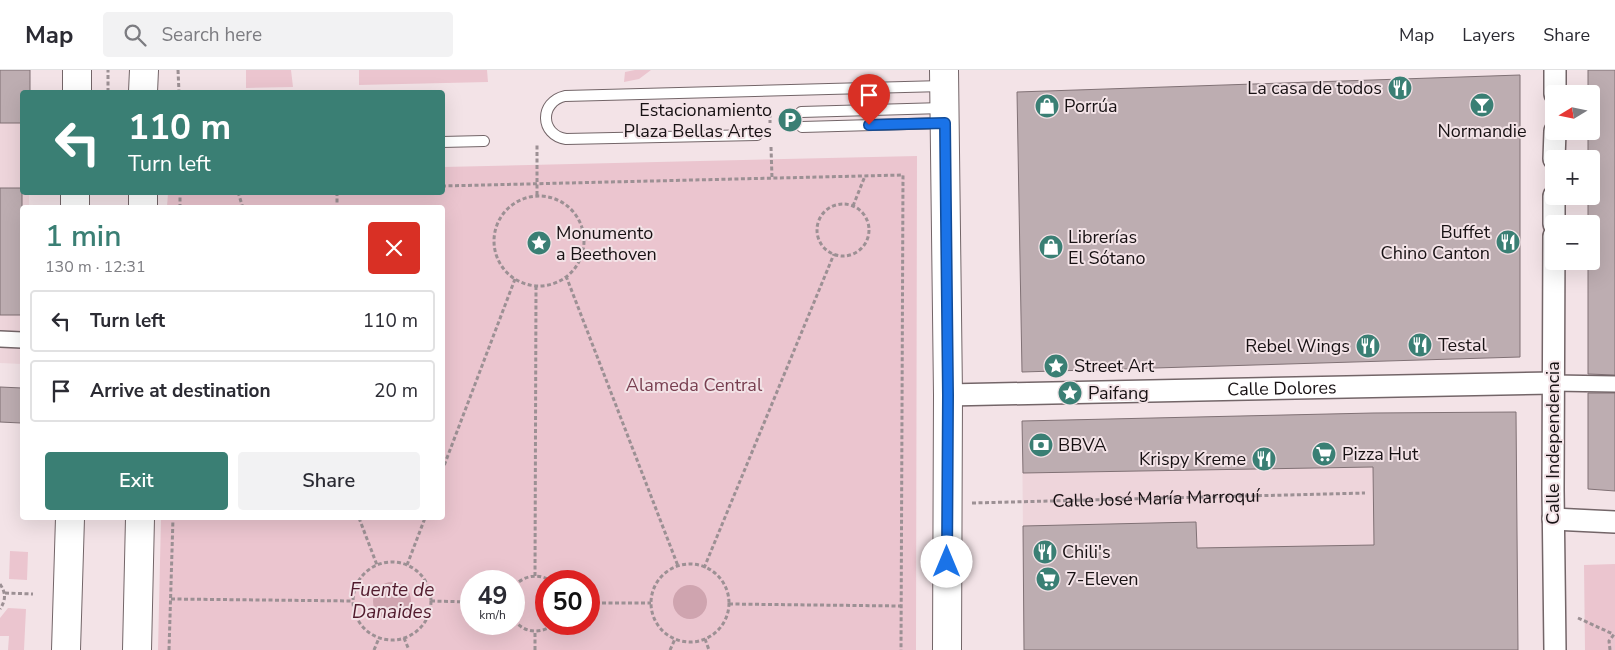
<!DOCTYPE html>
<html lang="en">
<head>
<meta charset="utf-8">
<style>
  body { margin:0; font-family:"Nunito Sans",sans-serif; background:#f2f2f3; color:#2b2b33; height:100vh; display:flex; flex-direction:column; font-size:19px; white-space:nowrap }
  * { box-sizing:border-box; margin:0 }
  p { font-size:16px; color:#7c7c81 }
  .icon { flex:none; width:28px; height:28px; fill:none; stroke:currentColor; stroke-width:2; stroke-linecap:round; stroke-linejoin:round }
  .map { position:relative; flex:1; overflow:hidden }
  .drawer { position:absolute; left:20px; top:135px; width:425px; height:315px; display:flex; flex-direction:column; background:#fff; border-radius:5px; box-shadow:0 5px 20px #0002 }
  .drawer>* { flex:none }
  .banner { position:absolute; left:20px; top:20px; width:425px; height:105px; border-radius:5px; box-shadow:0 5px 20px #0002; background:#3a7f74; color:#fff; overflow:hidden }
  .needle { width:32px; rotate:260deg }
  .controls { position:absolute; left:1545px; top:15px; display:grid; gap:10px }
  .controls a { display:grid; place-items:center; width:55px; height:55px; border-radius:5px; background:#fff; box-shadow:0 5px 20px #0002; font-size:25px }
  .speed { position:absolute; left:460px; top:500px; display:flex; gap:10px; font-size:25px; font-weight:700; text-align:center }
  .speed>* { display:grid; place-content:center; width:65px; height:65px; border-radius:50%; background:#fff; box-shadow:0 5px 20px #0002; line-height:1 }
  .speed small { font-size:12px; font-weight:400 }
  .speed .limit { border:8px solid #d22; background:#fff; color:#111 }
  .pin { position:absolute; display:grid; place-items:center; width:42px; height:42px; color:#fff; margin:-51px -21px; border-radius:50% 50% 50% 0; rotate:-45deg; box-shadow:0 0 5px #0007 }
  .pin .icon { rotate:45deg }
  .me { position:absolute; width:55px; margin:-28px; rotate:0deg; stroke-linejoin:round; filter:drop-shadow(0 0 4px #0008) }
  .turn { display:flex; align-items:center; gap:18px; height:105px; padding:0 25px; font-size:22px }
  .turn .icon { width:65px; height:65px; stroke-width:2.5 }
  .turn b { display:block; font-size:35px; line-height:42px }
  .round { display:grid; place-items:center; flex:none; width:52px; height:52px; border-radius:5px; background:#f2f2f3 }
  .headline { display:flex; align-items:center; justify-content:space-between; height:85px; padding:0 25px }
  h1 { font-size:30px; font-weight:600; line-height:38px; color:#3a7f74 }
  .cta { display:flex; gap:10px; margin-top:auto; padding:10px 25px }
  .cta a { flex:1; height:58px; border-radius:5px; background:#3a7f74; color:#fff; font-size:20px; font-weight:600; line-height:58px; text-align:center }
  .cta a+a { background:#f2f2f3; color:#2b2b33 }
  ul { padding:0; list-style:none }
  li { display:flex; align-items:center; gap:15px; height:62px; margin:0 10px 8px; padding:0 15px; border:2px solid #e1e1e2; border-radius:5px }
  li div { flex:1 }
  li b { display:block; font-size:19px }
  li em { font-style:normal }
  header { display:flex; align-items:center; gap:30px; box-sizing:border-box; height:70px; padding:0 25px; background:#fff; border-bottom:1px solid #e1e1e2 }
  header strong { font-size:24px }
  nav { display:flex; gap:28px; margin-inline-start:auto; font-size:18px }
  .search { width:350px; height:45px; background:#f2f2f3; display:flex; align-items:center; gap:12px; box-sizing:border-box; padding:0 18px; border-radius:5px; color:#7c7c81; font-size:19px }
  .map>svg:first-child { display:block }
  .built { fill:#eed5db }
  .green { fill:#ebc5cf; fill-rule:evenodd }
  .water { fill:#cfa4af }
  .building { fill:#bdadb1; stroke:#807175 }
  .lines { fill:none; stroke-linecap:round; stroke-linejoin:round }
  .service-casing { stroke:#736568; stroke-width:12 }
  .pedestrian-casing { stroke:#736568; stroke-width:18 }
  .minor-casing { stroke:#736568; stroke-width:24 }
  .secondary-casing { stroke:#736568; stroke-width:30 }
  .path { stroke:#9c9094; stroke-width:3; stroke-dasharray:4 2.5; stroke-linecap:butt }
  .service { stroke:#fff; stroke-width:10 }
  .pedestrian { stroke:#fff; stroke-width:15 }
  .minor { stroke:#fff; stroke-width:21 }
  .secondary { stroke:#fff; stroke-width:28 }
  .route-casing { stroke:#114b97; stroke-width:12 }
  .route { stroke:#1a73e8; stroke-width:9 }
  .labels { text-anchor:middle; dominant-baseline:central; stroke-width:4; stroke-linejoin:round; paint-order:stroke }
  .poi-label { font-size:18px; fill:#171113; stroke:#f3e3e7; text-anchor:start }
  .park-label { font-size:18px; fill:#783f50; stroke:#f3e3e7 }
  .street-label { font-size:18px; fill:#171113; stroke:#f3e3e7 }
  .water-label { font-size:19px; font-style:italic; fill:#511b2d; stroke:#f3e3e7 }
</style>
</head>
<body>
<header>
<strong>Map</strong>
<div class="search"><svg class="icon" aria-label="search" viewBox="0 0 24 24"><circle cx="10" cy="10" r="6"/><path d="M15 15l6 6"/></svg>Search here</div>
<nav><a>Map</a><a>Layers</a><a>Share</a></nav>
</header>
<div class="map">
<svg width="1615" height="580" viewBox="0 0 1615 580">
  <rect width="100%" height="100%" fill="#f3e3e7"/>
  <!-- built -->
  <path class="built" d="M0,0H30V22H22V122L29,123V137L22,138V294L0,293Z
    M1373,343L1518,580H1024L1022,351Z"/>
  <!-- green -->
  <path class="green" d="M246,0H291L293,17L246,18Z
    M359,0H487L488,12L359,15Z
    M635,0H651L639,9L624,12L625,2Z
    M917,86L916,580H158L161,448H442V138L167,137L168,123L442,122L443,97ZM471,511H514V554H471ZM546,511H589V554H546Z
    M10,481L28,482L27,510L9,509Z
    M1615,494V580H1585L1584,495Z
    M8,538L26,539L24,580H8L9,566H0V548Z"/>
  <!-- water -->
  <path class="water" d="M373 531a19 19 0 1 1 38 0a19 19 0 1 1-38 0Z
    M673 532a17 17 0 1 1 34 0a17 17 0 1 1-34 0Z"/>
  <!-- building -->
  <path class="building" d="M0,0H30V22H22V53H0Z
    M1588,0H1615V305L1588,304V191H1591V154H1588V126H1591V89H1588V61H1591V24H1588Z
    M1520,5V287L1022,302L1017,22Z
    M0,118H22V245H0Z
    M0,317L22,318L21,353L0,352Z
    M1588,323H1615V421L1588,419Z
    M1516,342L1518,580H1024L1023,456L1196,452L1197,478L1374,475L1373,397L1023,403L1022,351L1373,343Z"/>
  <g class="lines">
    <defs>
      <path id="service" d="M801,42L943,38
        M802,57L944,53
        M757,65L566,69C540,65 539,32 565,26L943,16
        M442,72L484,71"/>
      <path id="pedestrian" d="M0,269L22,270
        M1553,313L1615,314"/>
      <g id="minor">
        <path d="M1555,24V0"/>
        <path d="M1554,89L1555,61"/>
        <path d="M1554,154V126"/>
        <path d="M1554,166L1553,420L1555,580"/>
        <path id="s2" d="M948,325L1553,313"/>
        <path d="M1553,449L1615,452"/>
      </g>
      <path id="secondary" d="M944,0L948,325L947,580
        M77,22V0
        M143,22L144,0
        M75,138V122
        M143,138V122
        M66,580L70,448
        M137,580L140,448"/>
    </defs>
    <!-- service casing -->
    <use href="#service" class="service-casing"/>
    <!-- pedestrian casing -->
    <use href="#pedestrian" class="pedestrian-casing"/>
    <!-- minor casing -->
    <use href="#minor" class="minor-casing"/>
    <!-- secondary casing -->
    <use href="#secondary" class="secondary-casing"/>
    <!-- path -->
    <g class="path">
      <path d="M178,0L179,22"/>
      <path d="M108,22V0"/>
      <path d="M770,37V53"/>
      <path d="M771,77L772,108"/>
      <path d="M442,116L903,105L901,580"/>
      <path d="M238,122L243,138"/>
      <path d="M337,122V138"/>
      <path d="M537,125V74"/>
      <circle cx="539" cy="171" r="45"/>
      <circle cx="843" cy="160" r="26"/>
      <path d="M853,136L865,106"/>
      <path d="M180,138V122"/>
      <path d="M566,206L678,496"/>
      <path d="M442,401L515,209"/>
      <path id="s1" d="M972,433L1365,423"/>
      <path d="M359,448L377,495"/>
      <circle cx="392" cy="531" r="39"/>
      <circle cx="690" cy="533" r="39"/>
      <path d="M407,495L425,448"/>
      <path d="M704,498L834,184"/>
      <path d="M535,506L536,216"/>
      <path d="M0,514C6,523 6,530 0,539"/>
      <path d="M514,516C525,505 538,503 552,511"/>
      <path d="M5,523L33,524"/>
      <path d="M171,529L353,531"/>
      <path d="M431,531L471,532"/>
      <path d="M589,533H651"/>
      <path d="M729,534L901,536"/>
      <path d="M1578,548L1613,564"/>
      <path d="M514,550C525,564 541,564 555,554"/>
      <path d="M404,568L409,580"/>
      <path d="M705,569L709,580"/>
      <path d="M169,580L173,448"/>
      <path d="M374,580L379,568"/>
      <path d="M535,580V561"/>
      <path d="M670,580L675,569"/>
      <path d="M1610,580L1609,571L1615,563"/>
    </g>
    <!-- service -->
    <use href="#service" class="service"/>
    <!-- pedestrian -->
    <use href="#pedestrian" class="pedestrian"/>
    <!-- minor -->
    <use href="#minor" class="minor"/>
    <!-- secondary -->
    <use href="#secondary" class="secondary"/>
  </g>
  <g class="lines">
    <defs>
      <path id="route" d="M869,55L945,53L948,325L947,492"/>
    </defs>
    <!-- route casing -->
    <use href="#route" class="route-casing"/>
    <!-- route -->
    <use href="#route" class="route"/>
  </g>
  <!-- icons -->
  <defs>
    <symbol id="restaurant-disc" viewBox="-11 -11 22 22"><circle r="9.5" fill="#3a7f74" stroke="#f3e3e7"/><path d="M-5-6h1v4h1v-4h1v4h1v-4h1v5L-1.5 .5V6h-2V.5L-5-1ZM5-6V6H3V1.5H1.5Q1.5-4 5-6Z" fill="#fff"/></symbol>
    <symbol id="bar-disc" viewBox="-11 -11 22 22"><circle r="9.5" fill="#3a7f74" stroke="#f3e3e7"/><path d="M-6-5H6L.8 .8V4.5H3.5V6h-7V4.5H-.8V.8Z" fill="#fff"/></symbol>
    <symbol id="shop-disc" viewBox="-11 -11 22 22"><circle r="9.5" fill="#3a7f74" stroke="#f3e3e7"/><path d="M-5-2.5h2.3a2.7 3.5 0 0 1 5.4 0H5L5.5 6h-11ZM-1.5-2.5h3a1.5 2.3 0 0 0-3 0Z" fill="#fff"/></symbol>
    <symbol id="parking-disc" viewBox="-11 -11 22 22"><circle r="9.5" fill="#3a7f74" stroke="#f3e3e7"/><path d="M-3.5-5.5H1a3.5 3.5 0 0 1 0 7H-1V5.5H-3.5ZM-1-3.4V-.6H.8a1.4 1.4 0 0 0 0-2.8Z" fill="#fff"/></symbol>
    <symbol id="sight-disc" viewBox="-11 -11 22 22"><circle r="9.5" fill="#3a7f74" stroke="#f3e3e7"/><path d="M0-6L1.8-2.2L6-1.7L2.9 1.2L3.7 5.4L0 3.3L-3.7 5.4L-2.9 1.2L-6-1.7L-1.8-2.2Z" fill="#fff"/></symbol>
    <symbol id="bank-disc" viewBox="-11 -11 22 22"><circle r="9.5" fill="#3a7f74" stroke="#f3e3e7"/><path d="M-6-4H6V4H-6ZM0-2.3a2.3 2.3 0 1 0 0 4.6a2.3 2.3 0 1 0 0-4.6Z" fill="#fff"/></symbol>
    <symbol id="supermarket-disc" viewBox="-11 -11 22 22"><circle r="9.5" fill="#3a7f74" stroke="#f3e3e7"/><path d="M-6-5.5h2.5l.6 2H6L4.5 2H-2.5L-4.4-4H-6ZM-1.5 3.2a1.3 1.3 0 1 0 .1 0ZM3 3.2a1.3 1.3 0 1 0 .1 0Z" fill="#fff"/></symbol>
  </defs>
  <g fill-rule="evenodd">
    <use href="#restaurant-disc" x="1386" y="4" width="28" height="28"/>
    <use href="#bar-disc" x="1468" y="21" width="28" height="28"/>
    <use href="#shop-disc" x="1033" y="22" width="28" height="28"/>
    <use href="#parking-disc" x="776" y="36" width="28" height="28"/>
    <use href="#restaurant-disc" x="1494" y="158" width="28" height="28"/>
    <use href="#sight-disc" x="525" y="159" width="28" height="28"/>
    <use href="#shop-disc" x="1037" y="163" width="28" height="28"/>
    <use href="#restaurant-disc" x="1406" y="261" width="28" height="28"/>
    <use href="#restaurant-disc" x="1354" y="262" width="28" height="28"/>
    <use href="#sight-disc" x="1042" y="282" width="28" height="28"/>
    <use href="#sight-disc" x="1056" y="309" width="28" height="28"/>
    <use href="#bank-disc" x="1027" y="361" width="28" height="28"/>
    <use href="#supermarket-disc" x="1310" y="370" width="28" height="28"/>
    <use href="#restaurant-disc" x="1250" y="375" width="28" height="28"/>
    <use href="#restaurant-disc" x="1031" y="468" width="28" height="28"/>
    <use href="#supermarket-disc" x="1034" y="495" width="28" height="28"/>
  </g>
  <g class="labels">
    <!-- poi labels -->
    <g class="poi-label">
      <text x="1382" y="18" text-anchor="end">La casa de todos</text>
      <text x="1064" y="36">Porrúa</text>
      <text x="772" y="40" text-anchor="end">Estacionamiento<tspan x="772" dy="21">Plaza Bellas Artes</tspan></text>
      <text x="1482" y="61" text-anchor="middle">Normandie</text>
      <text x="1490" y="162" text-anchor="end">Buffet<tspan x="1490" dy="21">Chino Canton</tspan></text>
      <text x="556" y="163">Monumento<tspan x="556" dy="21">a Beethoven</tspan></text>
      <text x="1068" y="167">Librerías<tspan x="1068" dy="21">El Sótano</tspan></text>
      <text x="1438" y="275">Testal</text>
      <text x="1350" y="276" text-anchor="end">Rebel Wings</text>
      <text x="1074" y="296">Street Art</text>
      <text x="1088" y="323">Paifang</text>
      <text x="1058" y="375">BBVA</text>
      <text x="1342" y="384">Pizza Hut</text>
      <text x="1246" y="389" text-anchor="end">Krispy Kreme</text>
      <text x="1062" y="482">Chili's</text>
      <text x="1066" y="509">7-Eleven</text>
    </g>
    <!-- park labels -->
    <g class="park-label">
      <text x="694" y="315">Alameda Central</text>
    </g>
    <!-- street labels -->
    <g class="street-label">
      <text stroke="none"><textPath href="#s2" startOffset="334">Calle Dolores</textPath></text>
      <text transform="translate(1553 373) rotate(-90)">Calle Independencia</text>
      <text stroke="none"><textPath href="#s1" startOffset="184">Calle José María Marroquí</textPath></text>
    </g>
    <!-- water labels -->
    <g class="water-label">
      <text x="392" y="520">Fuente de<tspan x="392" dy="22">Danaides</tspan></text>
    </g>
  </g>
</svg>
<div class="controls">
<a><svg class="needle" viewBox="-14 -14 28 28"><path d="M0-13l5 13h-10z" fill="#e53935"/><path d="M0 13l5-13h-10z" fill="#7c7c81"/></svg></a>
<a>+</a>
<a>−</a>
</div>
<div class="speed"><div>49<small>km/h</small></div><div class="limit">50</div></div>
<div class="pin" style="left:869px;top:55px;background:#d93025"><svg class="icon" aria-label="arrive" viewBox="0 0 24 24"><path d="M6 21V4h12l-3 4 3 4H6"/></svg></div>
<svg class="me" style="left:947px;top:492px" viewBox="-20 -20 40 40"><circle r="19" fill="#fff"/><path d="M0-13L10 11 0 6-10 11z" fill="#1a73e8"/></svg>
<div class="banner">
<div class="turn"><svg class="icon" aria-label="left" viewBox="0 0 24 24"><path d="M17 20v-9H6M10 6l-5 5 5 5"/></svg><div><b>110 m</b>Turn left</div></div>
</div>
<section class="drawer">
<div class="headline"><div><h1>1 min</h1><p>130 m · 12:31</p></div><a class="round" style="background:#d93025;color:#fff"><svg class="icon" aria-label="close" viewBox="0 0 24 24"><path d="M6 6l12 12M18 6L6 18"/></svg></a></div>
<ul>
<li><svg class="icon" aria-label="left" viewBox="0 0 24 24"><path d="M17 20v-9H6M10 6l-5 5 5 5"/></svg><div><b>Turn left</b></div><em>110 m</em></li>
<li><svg class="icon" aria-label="arrive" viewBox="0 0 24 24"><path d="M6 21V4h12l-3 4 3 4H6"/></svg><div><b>Arrive at destination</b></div><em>20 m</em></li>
</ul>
<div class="cta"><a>Exit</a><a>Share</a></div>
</section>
</div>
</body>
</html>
